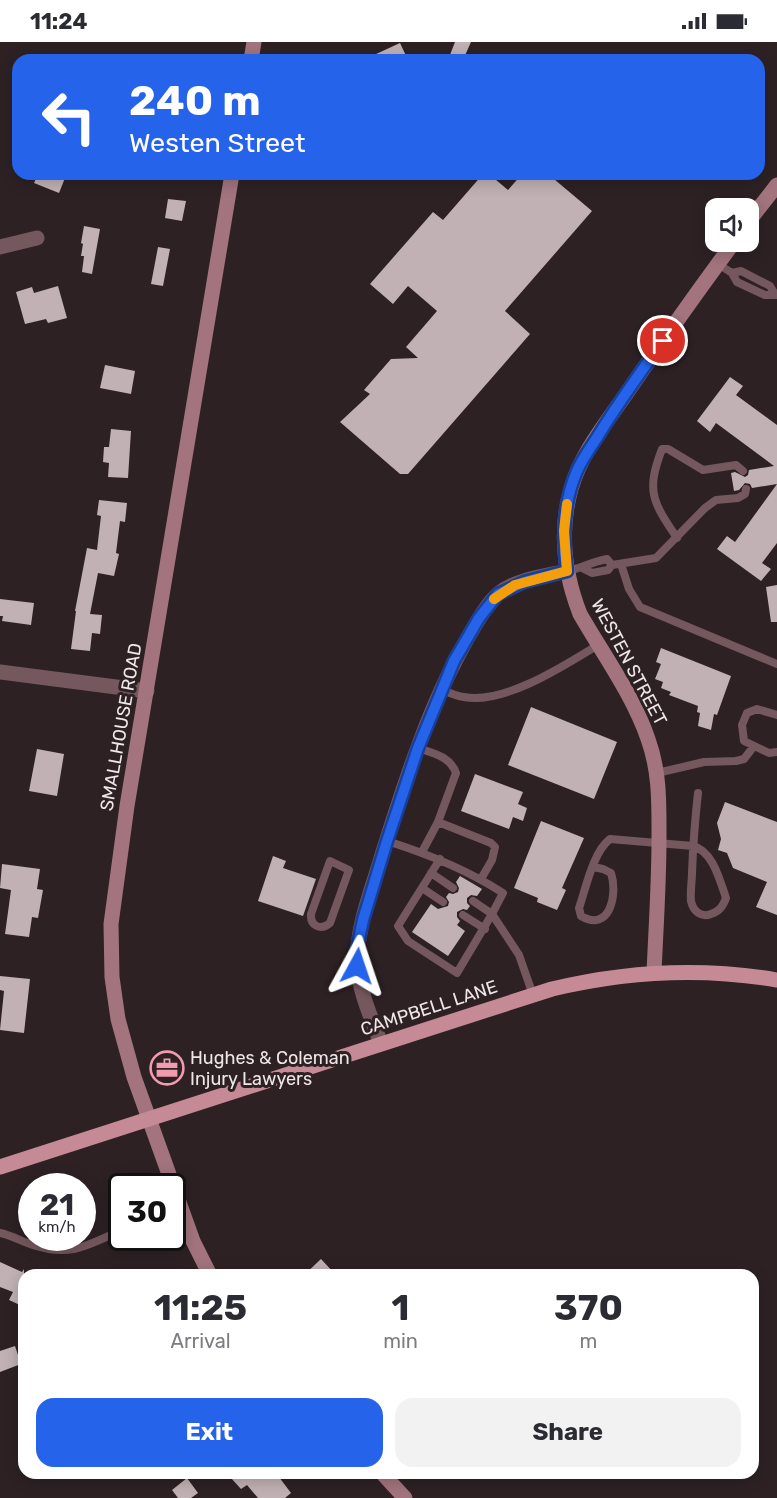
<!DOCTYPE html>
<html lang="en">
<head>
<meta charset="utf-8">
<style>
  body { margin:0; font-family:Rubik,sans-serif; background:#f2f2f3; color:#2b2b33; height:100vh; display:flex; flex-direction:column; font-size:22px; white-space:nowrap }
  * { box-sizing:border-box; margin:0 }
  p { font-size:20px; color:#7c7c81 }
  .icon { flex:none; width:33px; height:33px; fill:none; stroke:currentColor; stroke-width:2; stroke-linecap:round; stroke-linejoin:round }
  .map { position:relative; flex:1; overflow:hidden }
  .panel { position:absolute; left:18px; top:1227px; width:741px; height:210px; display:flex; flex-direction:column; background:#fff; border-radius:18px; box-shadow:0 3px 15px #0003 }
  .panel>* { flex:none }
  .guide { position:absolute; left:12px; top:12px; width:753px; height:126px; border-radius:18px; box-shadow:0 3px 15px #0003; background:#2563eb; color:#fff; overflow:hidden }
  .tools { position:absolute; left:705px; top:156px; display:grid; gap:12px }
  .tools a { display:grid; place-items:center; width:54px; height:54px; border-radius:12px; background:#fff; box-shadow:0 3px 15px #0003; font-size:30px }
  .speed { position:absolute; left:18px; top:1131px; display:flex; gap:12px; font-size:30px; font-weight:700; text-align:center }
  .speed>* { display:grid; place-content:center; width:78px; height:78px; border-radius:50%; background:#fff; box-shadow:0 3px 15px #0003; line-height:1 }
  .speed small { font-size:15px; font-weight:400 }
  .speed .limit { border:3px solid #111; border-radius:9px; background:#fff; color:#111 }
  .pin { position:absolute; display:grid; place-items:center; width:51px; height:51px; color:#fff; margin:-26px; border:3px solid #fff; border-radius:50%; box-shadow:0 2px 6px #0007 }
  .me { position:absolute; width:66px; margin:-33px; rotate:5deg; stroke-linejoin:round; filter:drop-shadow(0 0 4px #0008) }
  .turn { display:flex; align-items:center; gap:21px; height:126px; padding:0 18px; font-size:27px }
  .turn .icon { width:78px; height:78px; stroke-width:2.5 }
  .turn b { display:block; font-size:42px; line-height:51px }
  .eta { display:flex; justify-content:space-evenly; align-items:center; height:102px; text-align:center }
  .eta b { font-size:36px; font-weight:700; line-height:42px }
  .action { display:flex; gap:12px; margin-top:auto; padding:12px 18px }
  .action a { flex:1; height:69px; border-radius:18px; background:#2563eb; color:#fff; font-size:24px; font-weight:700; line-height:69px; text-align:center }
  .action a+a { background:#f2f2f3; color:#2b2b33 }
  .status { display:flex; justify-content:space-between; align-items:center; height:42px; padding:0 30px; background:#fff; direction:ltr }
  .status svg { height:16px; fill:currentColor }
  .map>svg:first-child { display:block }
  .building { fill:#c1b1b4 }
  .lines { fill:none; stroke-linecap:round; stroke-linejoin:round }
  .lane { stroke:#75585e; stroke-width:8 }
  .street { stroke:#75585e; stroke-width:15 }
  .secondary { stroke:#a3747e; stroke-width:15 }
  .primary { stroke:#c68a96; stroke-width:15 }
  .route-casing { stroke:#184099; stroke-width:15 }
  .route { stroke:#2563eb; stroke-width:10 }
  .slow { stroke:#f59e0b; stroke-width:10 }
  .labels { text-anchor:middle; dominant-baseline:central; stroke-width:6; stroke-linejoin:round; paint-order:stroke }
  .street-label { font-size:18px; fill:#eee6e7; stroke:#2d2124 }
  .poi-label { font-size:18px; fill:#eee6e7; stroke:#2d2124; text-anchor:start }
</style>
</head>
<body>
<div class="status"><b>11:24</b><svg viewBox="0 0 49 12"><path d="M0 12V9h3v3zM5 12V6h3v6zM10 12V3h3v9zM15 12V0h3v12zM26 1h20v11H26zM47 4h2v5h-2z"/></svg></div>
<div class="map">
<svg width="777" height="1456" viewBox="0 0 777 1456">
  <rect width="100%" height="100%" fill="#2d2124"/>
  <!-- building -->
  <path class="building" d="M455,0H471L463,18H448Z
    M400,1L408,18H363Z
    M38,132H56L65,136L59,151L34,141Z
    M483,132H489L508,148L522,132H548L592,169L505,269L530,292L408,432H400L340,380L370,352L364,348L391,317L418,316L406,305L437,269L408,244L393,262L370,242L433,170L443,178Z
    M168,157L186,159L182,179L165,176Z
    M84,184L100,187L92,232L82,230L84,214H81L83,202L81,201Z
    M158,205L170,207L163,244L151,242Z
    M58,244L67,276L48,281L46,277L25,282L16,250L32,245L34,251Z
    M105,323L135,329L131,352L100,346Z
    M730,335L743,344L736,353L777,383V501L762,521L771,527L761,539L717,507L727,494L735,500L777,442L752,446L750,442L745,441L739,448L734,449L731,431L735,430L745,435L748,433L749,428L774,424L716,381L710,390L697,379Z
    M111,387L131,389L128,436L108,435L109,421L103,420L104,405H109Z
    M99,458L127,461L125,480L120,479L116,511L119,512L114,534L98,531L90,572L102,573L100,592L92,591L90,609L71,607L76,569H75L87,506L97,508L101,474L97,473Z
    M777,543V580H771L766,545Z
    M0,557L34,561L31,583L2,579L3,574H0Z
    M661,606L731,634L717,673L714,672L711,688L698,684L700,671L697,670L698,664L669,653L671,650L661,646L663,640L655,637L661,622L656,620Z
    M531,665L617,700L594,757L508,723Z
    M37,707L64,712L57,754L29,749Z
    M475,732L523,750L518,762L527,766L523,779L513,775L509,787L461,769Z
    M725,760L777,780V873L756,865L767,840L733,826L727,811L718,808L721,797L717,781Z
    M541,779L584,796L562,846L566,848L557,868L537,860L538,856L514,846Z
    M273,814L286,819L283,826L316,837L303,874L258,859Z
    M2,822L40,827L37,847L43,848L38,876L32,875L29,895L5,892L11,848L0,846Z
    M460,834L482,847L477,854L471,853L467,856V861L470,864L467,868L463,867L457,870V875L460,879L457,883L465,889L448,914L412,890L431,862L438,867L448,864L449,860L446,855L449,851L453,852L458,850L459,846L456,840Z
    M0,934L30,937L24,991L0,988L4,949L0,948Z
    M321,1217L336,1233H304Z
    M0,1220L22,1230L24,1227V1265L9,1258L13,1250L0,1245Z
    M15,1304L21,1322L0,1330V1309Z
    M237,1431H276L291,1451L285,1456H258L247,1443L241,1447L231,1436Z
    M187,1436L198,1451L191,1456H178L172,1448Z"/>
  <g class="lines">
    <!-- lane -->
    <path class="lane" d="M718,222L732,231L737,240L765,253H777
      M732,231L741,229L770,244L775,252
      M677,496C652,459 646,449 662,407H668L703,428L736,423L743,429
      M621,522L629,547L640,565L777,622
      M612,523L656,516L705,466L716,458L738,456L745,452L746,447
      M567,529C582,526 591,520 607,517L612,523L608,528L592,531L582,526
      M441,648C449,650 456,654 464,655C504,663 565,623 598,603
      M777,673L757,667L747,671L742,683L744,699L769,711L777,710
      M418,706C432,711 450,714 456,731L438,780L491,801L495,805L492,818L481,837
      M657,731L704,720L736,719L744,717L754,704
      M387,799C428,812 466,827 503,851L492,872L519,913L533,953
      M422,810L438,780
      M440,817L398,884L408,899L457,931L492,872L473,859
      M330,819L349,828L330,881C321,889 310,884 311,872Z
      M593,825L603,827L611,831C618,852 610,891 581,874L579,866C586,846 593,810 610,797L693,804C713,809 720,839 726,856C723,864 720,869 711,872C701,876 693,869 691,859C690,850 692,839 692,831C693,804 695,778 698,751
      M431,831L453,846
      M422,846L443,860
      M463,873L485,887
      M0,1191C13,1194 23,1200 36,1204C72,1215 90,1202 122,1188"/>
    <!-- street -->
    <path class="street" d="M0,205L37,196
      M0,630L147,649
      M381,1002C372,977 359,950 358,924C355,887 372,848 382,813C405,740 429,664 467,597C476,582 485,564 498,552C516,537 545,534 567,529"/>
    <!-- secondary -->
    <path class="secondary" d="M251,18L254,0
      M748,180L777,143
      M654,930C656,886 659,841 659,797C659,762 660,730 648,697C633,653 603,612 580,572C564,531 559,489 571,447C580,413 606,381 626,352C661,301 697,250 734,200
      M210,1233L193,1199L134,1035L118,977L112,935L111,882L127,764L232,132
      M382,1431L405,1456"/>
    <!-- primary -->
    <path class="primary" d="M0,1125L552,947C627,929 701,925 777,938"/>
  </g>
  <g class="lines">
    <defs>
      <path id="route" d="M357,924L358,902L363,878L387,799L418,706L454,619L479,576L498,552L524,540L567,529C562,495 563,461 577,429C582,417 591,405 598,394C618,361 641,330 663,299"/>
    </defs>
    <!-- route casing -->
    <use href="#route" class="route-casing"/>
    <!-- route -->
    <use href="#route" class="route"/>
    <!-- slow -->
    <path class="slow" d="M494,557L515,543L567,529L564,489L567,462"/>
  </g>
  <!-- icons -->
  <defs>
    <symbol id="office-ring" viewBox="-11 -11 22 22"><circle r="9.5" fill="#2d2124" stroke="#f29aae" stroke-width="1.5"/><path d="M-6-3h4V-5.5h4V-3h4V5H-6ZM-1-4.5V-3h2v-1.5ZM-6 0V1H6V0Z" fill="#f29aae"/></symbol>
  </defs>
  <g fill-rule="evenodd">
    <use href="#office-ring" x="148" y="1007" width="38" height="38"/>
  </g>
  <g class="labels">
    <!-- street labels -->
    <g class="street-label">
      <text transform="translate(629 620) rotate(62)">WESTEN STREET</text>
      <text transform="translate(121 685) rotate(-80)">SMALLHOUSE ROAD</text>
      <text transform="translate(429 966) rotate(-18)">CAMPBELL LANE</text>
    </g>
    <!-- poi labels -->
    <g class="poi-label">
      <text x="190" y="1016">Hughes &amp; Coleman<tspan x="190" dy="21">Injury Lawyers</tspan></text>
    </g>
  </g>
</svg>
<div class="tools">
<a><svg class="icon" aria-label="sound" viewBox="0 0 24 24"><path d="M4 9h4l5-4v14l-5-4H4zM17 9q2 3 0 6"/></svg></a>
</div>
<div class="speed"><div>21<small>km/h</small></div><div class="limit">30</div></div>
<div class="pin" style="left:663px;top:299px;background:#d93025"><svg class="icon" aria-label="arrive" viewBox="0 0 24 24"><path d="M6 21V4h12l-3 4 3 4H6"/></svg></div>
<svg class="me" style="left:357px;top:924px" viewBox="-20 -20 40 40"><path d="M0-17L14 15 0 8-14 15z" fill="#2563eb" stroke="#fff" stroke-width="4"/></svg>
<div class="guide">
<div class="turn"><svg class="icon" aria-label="left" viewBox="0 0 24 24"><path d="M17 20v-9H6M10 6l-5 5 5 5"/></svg><div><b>240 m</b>Westen Street</div></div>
</div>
<section class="panel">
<div class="eta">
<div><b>11:25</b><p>Arrival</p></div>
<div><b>1</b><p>min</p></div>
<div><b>370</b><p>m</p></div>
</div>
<div class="action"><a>Exit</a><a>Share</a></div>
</section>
</div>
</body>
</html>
